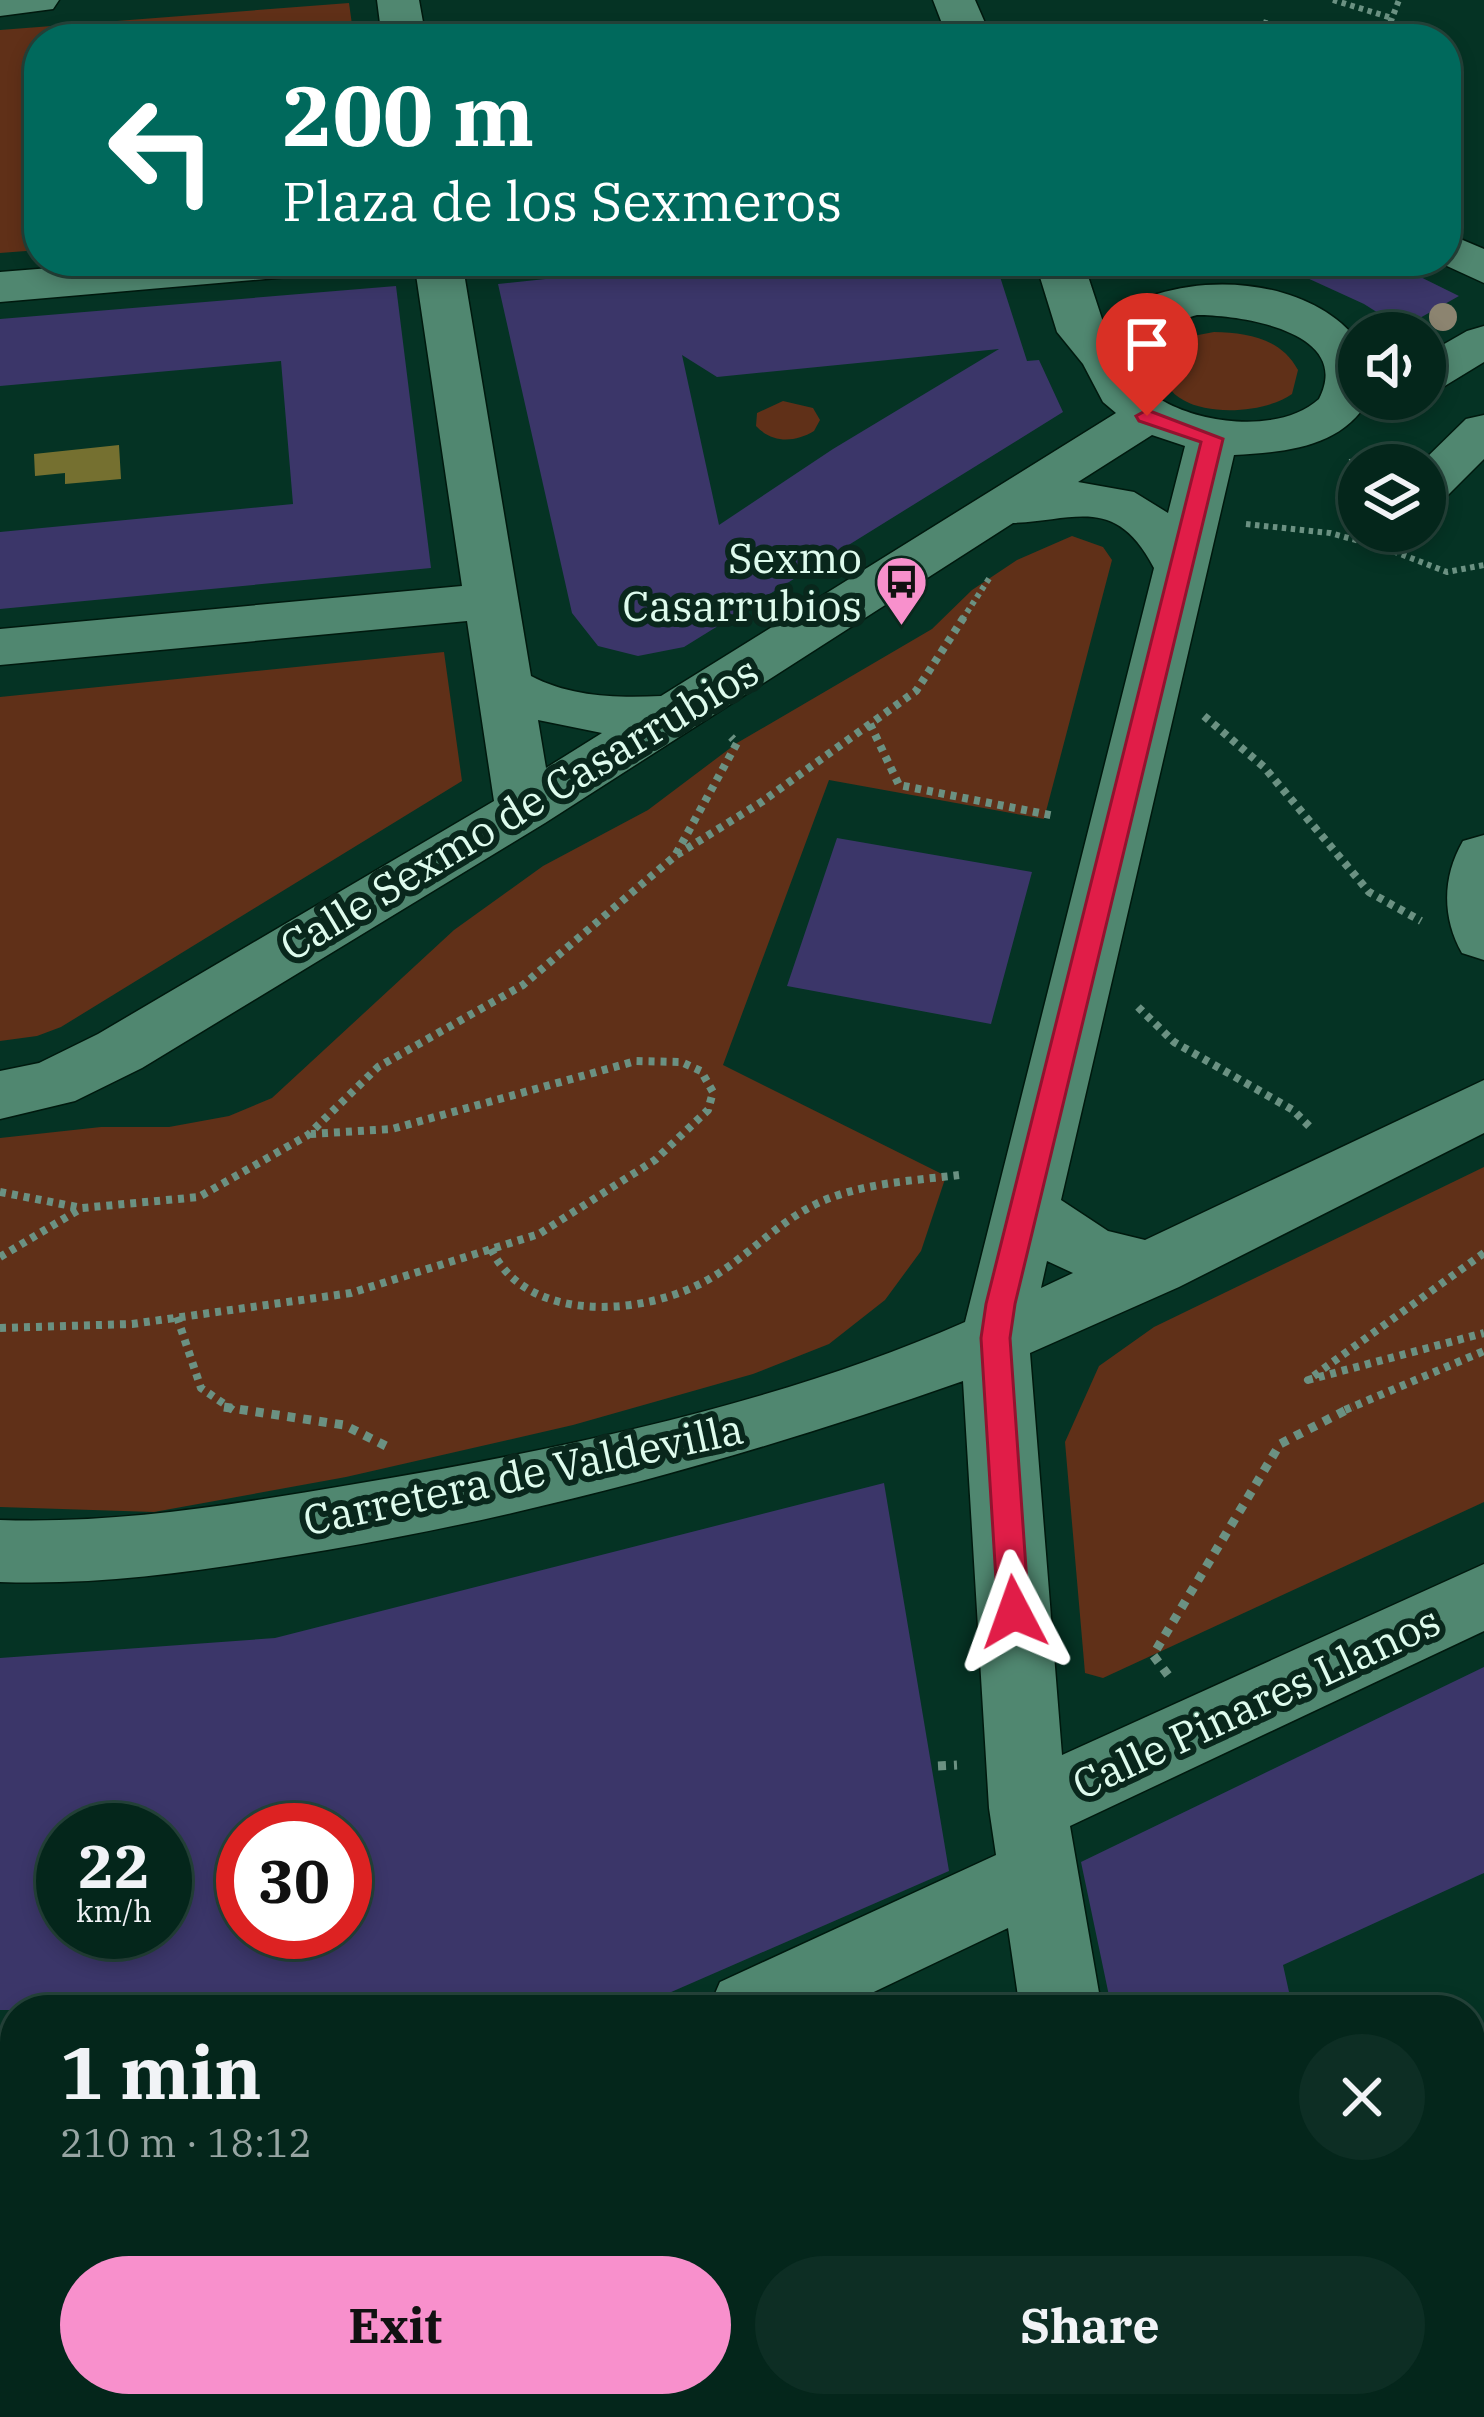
<!DOCTYPE html>
<html lang="en">
<head>
<meta charset="utf-8">
<style>
  body { margin:0; font-family:"IBM Plex Serif",serif; background:#0d2e24; color:#f1f3f6; height:100vh; display:flex; flex-direction:column; font-size:45px; white-space:nowrap }
  * { box-sizing:border-box; margin:0 }
  p { font-size:39px; color:#97a5a3 }
  .icon { flex:none; width:66px; height:66px; fill:none; stroke:currentColor; stroke-width:2; stroke-linecap:round; stroke-linejoin:round }
  .map { position:relative; flex:1; overflow:hidden }
  .sheet { position:absolute; left:0px; top:1995px; width:1485px; height:423px; display:flex; flex-direction:column; background:#04261b; border-radius:48px 48px 0 0; box-shadow:0 6px 18px #0003,0 0 0 3px #25433a }
  .sheet>* { flex:none }
  .top-card { position:absolute; left:24px; top:24px; width:1437px; height:252px; border-radius:48px; box-shadow:0 6px 18px #0003,0 0 0 3px #25433a; background:#00695c; color:#fff; overflow:hidden }
  .buttons { position:absolute; left:1338px; top:312px; display:grid; gap:24px }
  .buttons a { display:grid; place-items:center; width:108px; height:108px; border-radius:50%; background:#04261b; box-shadow:0 6px 18px #0003,0 0 0 3px #25433a; font-size:60px }
  .speed { position:absolute; left:36px; top:1803px; display:flex; gap:24px; font-size:60px; font-weight:700; text-align:center }
  .speed>* { display:grid; place-content:center; width:156px; height:156px; border-radius:50%; background:#04261b; box-shadow:0 6px 18px #0003,0 0 0 3px #25433a; line-height:1 }
  .speed small { font-size:30px; font-weight:400 }
  .speed .limit { border:18px solid #d22; background:#fff; color:#111 }
  .pin { position:absolute; display:grid; place-items:center; width:102px; height:102px; color:#fff; margin:-123px -51px; border-radius:50% 50% 50% 0; rotate:-45deg; box-shadow:0 0 12px #0007 }
  .pin .icon { rotate:45deg }
  .me { position:absolute; width:132px; margin:-66px; rotate:356deg; stroke-linejoin:round; filter:drop-shadow(0 0 9px #0008) }
  .turn { display:flex; align-items:center; gap:42px; height:252px; padding:0 60px; font-size:54px }
  .turn .icon { width:156px; height:156px; stroke-width:2.5 }
  .turn b { display:block; font-size:84px; line-height:102px }
  .round { display:grid; place-items:center; flex:none; width:126px; height:126px; border-radius:63px; background:#0d2e24 }
  .head { display:flex; align-items:center; justify-content:space-between; height:204px; padding:0 60px }
  h1 { font-size:72px; font-weight:700; line-height:90px }
  .primary-button { display:flex; gap:24px; margin-top:auto; padding:24px 60px }
  .primary-button a { flex:1; height:138px; border-radius:72px; background:#f890cc; color:#111; font-size:48px; font-weight:700; line-height:138px; text-align:center }
  .primary-button a+a { background:#0d2e24; color:#f1f3f6 }
  .map>svg:first-child { display:block }
  .green { fill:#603018 }
  .water { fill:#757030 }
  .building { fill:#3b3669; fill-rule:evenodd }
  .lines { fill:none; stroke-linecap:round; stroke-linejoin:round }
  .minor-casing { stroke:#00190e; stroke-width:3 }
  .path-far2 { stroke:#6b9182; stroke-width:6; stroke-dasharray:4.5 4.5; stroke-linecap:butt }
  .path-far1 { stroke:#6b9182; stroke-width:8; stroke-dasharray:6 6; stroke-linecap:butt }
  .path { stroke:#6b9182; stroke-width:9; stroke-dasharray:8 8; stroke-linecap:butt }
  .minor { fill:#508770; fill-rule:evenodd }
  .tree { fill:#8c8470 }
  .route { fill:#e11d48; stroke:#92132f; stroke-width:3 }
  .labels { text-anchor:middle; dominant-baseline:central; stroke-width:12; stroke-linejoin:round; paint-order:stroke }
  .poi-label { font-size:42px; fill:#defbed; stroke:#09271c; text-anchor:end }
  .street-label { font-size:42px; fill:#defbed; stroke:#09271c }
</style>
</head>
<body>
<div class="map">
<svg width="1484" height="2417" viewBox="0 0 1484 2417">
  <rect width="100%" height="100%" fill="#053324"/>
  <!-- green -->
  <path class="green" d="M349,3L354,39H39V250L0,253V30Z
    M1214,332C1248,333 1281,338 1298,370L1292,394C1256,420 1149,420 1164,355L1193,336Z
    M783,401L813,408L820,420L814,431C794,443 772,443 756,426L757,413Z
    M1072,536L1103,547L1112,560L1044,819L829,780L723,1065L946,1176L921,1251L885,1300L829,1344L753,1374L573,1425L346,1477L154,1512L0,1507V1138L101,1127H169L229,1116L272,1098L454,930L543,866L648,810L737,743L932,629L972,590L1017,560Z
    M444,652L462,781L61,1027L37,1036L0,1041V697Z
    M1484,1167V1502L1103,1678L1085,1673L1065,1442L1099,1366L1154,1327Z"/>
  <!-- water -->
  <path class="water" d="M119,445L121,479L65,484V473L35,476L34,454Z"/>
  <!-- building -->
  <path class="building" d="M714,261H995L1027,361L1039,360L1063,412L684,647L638,656L598,646L572,613L498,284ZM999,349L833,449L719,525L682,355L717,377Z
    M1270,261H1388L1459,296L1402,328L1364,304Z
    M396,286L431,568L0,609V532L293,504L281,361L0,386V319Z
    M837,838L1032,872L991,1024L787,986Z
    M884,1483L949,1871L630,2010H0V1658L275,1638ZM63,1830H165V1932H63ZM243,1830H345V1932H243Z
    M1484,1667V1873L1283,1965L1293,2010H1112L1081,1862Z"/>
  <g class="lines">
    <defs>
      <path id="minor" d="M0,0H59L53,9L0,16Z
        M377,0H419L426,39H382Z
        M933,0H975L992,39H948Z
        M1446,233L1484,249V283L1436,261H1446Z
        M138,261H335L328,271L311,275L0,302V272Z
        M414,261H462L531,676C571,697 616,698 661,696L1116,413L1103,402L1083,364L1057,332L1035,261H1083L1103,322C1169,268 1304,270 1359,342V399H1369C1342,448 1285,452 1234,455L1061,1200L1108,1231L1145,1240L1484,1080V1133L1179,1287L1030,1353L1062,1755L1484,1564V1631L1070,1826L1102,2010H1020L1008,1928L836,2010H708L720,1982L996,1855L989,1808L963,1381C752,1455 548,1512 327,1550C218,1568 111,1586 0,1582V1520C120,1524 237,1504 355,1484C558,1450 776,1405 965,1322L1154,568C1116,495 1077,520 1013,523L545,823L142,1068L75,1101L0,1119V1071L39,1063L98,1034L494,801L467,621L0,665V629L462,586ZM1197,315C1240,315 1354,331 1319,399C1259,453 1099,401 1138,343C1151,325 1178,321 1197,315ZM1152,435L1185,446L1168,513L1134,492L1078,482ZM538,720L602,733L546,768ZM1047,1261L1073,1273L1041,1288Z
        M1484,326V362L1443,387L1425,391V355L1467,331Z
        M1484,415V459L1443,500L1425,505V465H1419L1466,419Z
        M1484,835V960L1462,953C1442,918 1442,877 1463,841Z
        M30,2403H118V2417H28Z
        M1080,2403H1168L1171,2417H1081Z"/>
    </defs>
    <!-- minor casing -->
    <use href="#minor" class="minor-casing"/>
    <!-- path-far2 -->
    <path class="path-far2" d="M1333,0L1392,18
      M1263,22L1315,39
      M1384,39L1399,0
      M1349,462L1394,460
      M1246,524L1330,533L1385,548L1394,531
      M1385,548L1447,572L1484,565
      M962,620L990,577"/>
    <!-- path-far1 -->
    <path class="path-far1" d="M1204,716L1264,767L1369,892L1421,921
      M870,724L899,785L1055,816
      M676,854L737,743L731,737
      M1138,1007L1174,1042L1293,1110L1311,1128
      M0,1192L82,1208L199,1197L308,1135L378,1067L523,985L675,856L763,801L916,691L964,617
      M491,1249C528,1326 647,1316 711,1278C748,1256 777,1223 816,1204C860,1183 911,1181 959,1175
      M1484,1253L1308,1380L1484,1333
      M0,1257L80,1209
      M177,1317L201,1388L233,1410
      M0,1328L132,1324L351,1293L539,1234L655,1160L708,1110L713,1092L701,1071L681,1062L636,1061L392,1129L311,1134
      M1345,1410L1484,1351"/>
    <!-- path -->
    <path class="path" d="M224,1407L344,1425L386,1446
      M1168,1675L1153,1655L1280,1444L1352,1407
      M938,1766L957,1765"/>
    <!-- minor -->
    <use href="#minor" class="minor"/>
  </g>
  <!-- trees -->
  <circle class="tree" cx="1443" cy="317" r="14"/>
  <!-- route -->
  <path class="route" d="M1147,410L1223,439L1015,1304L1010,1338L1029,1612L1024,1621L1014,1625L1003,1621L998,1612L981,1338L986,1304L1201,442L1139,421L1136,416Z"/>
  <!-- icons -->
  <defs>
    <symbol id="bus-pin" viewBox="-11 -11 22 30"><path d="M0 17L-7.5 6A9.5 9.5 0 1 1 7.5 6Z" fill="#f890cc" stroke="#09271c"/><path d="M-5-6H5V4H4V6H2V4H-2V6H-4V4H-5ZM-3.5-4V0h7V-4ZM-3.5 1.2v1.5H-2V1.2ZM2 1.2v1.5H3.5V1.2Z" fill="#111"/></symbol>
  </defs>
  <g fill-rule="evenodd">
    <use href="#bus-pin" x="872" y="552" width="59" height="81"/>
  </g>
  <g class="labels">
    <!-- poi labels -->
    <g class="poi-label">
      <text x="862" y="557">Sexmo<tspan x="862" dy="48">Casarrubios</tspan></text>
    </g>
    <!-- street labels -->
    <g class="street-label">
      <text transform="translate(519 808) rotate(-31)">Calle Sexmo de Casarrubios</text>
      <text transform="translate(523 1474) rotate(-12)">Carretera de Valdevilla</text>
      <text transform="translate(1256 1702) rotate(-25)">Calle Pinares Llanos</text>
    </g>
  </g>
</svg>
<div class="buttons">
<a><svg class="icon" aria-label="sound" viewBox="0 0 24 24"><path d="M4 9h4l5-4v14l-5-4H4zM17 9q2 3 0 6"/></svg></a>
<a><svg class="icon" aria-label="layers" viewBox="0 0 24 24"><path d="M12 4l9 5-9 5-9-5zM3 14l9 5 9-5"/></svg></a>
</div>
<div class="speed"><div>22<small>km/h</small></div><div class="limit">30</div></div>
<div class="pin" style="left:1147px;top:416px;background:#d93025"><svg class="icon" aria-label="arrive" viewBox="0 0 24 24"><path d="M6 21V4h12l-3 4 3 4H6"/></svg></div>
<svg class="me" style="left:1014px;top:1612px" viewBox="-20 -20 40 40"><path d="M0-17L14 15 0 8-14 15z" fill="#e11d48" stroke="#fff" stroke-width="4"/></svg>
<div class="top-card">
<div class="turn"><svg class="icon" aria-label="left" viewBox="0 0 24 24"><path d="M17 20v-9H6M10 6l-5 5 5 5"/></svg><div><b>200 m</b>Plaza de los Sexmeros</div></div>
</div>
<section class="sheet">
<div class="head"><div><h1>1 min</h1><p>210 m · 18:12</p></div><a class="round"><svg class="icon" aria-label="close" viewBox="0 0 24 24"><path d="M6 6l12 12M18 6L6 18"/></svg></a></div>
<div class="primary-button"><a>Exit</a><a>Share</a></div>
</section>
</div>
</body>
</html>
